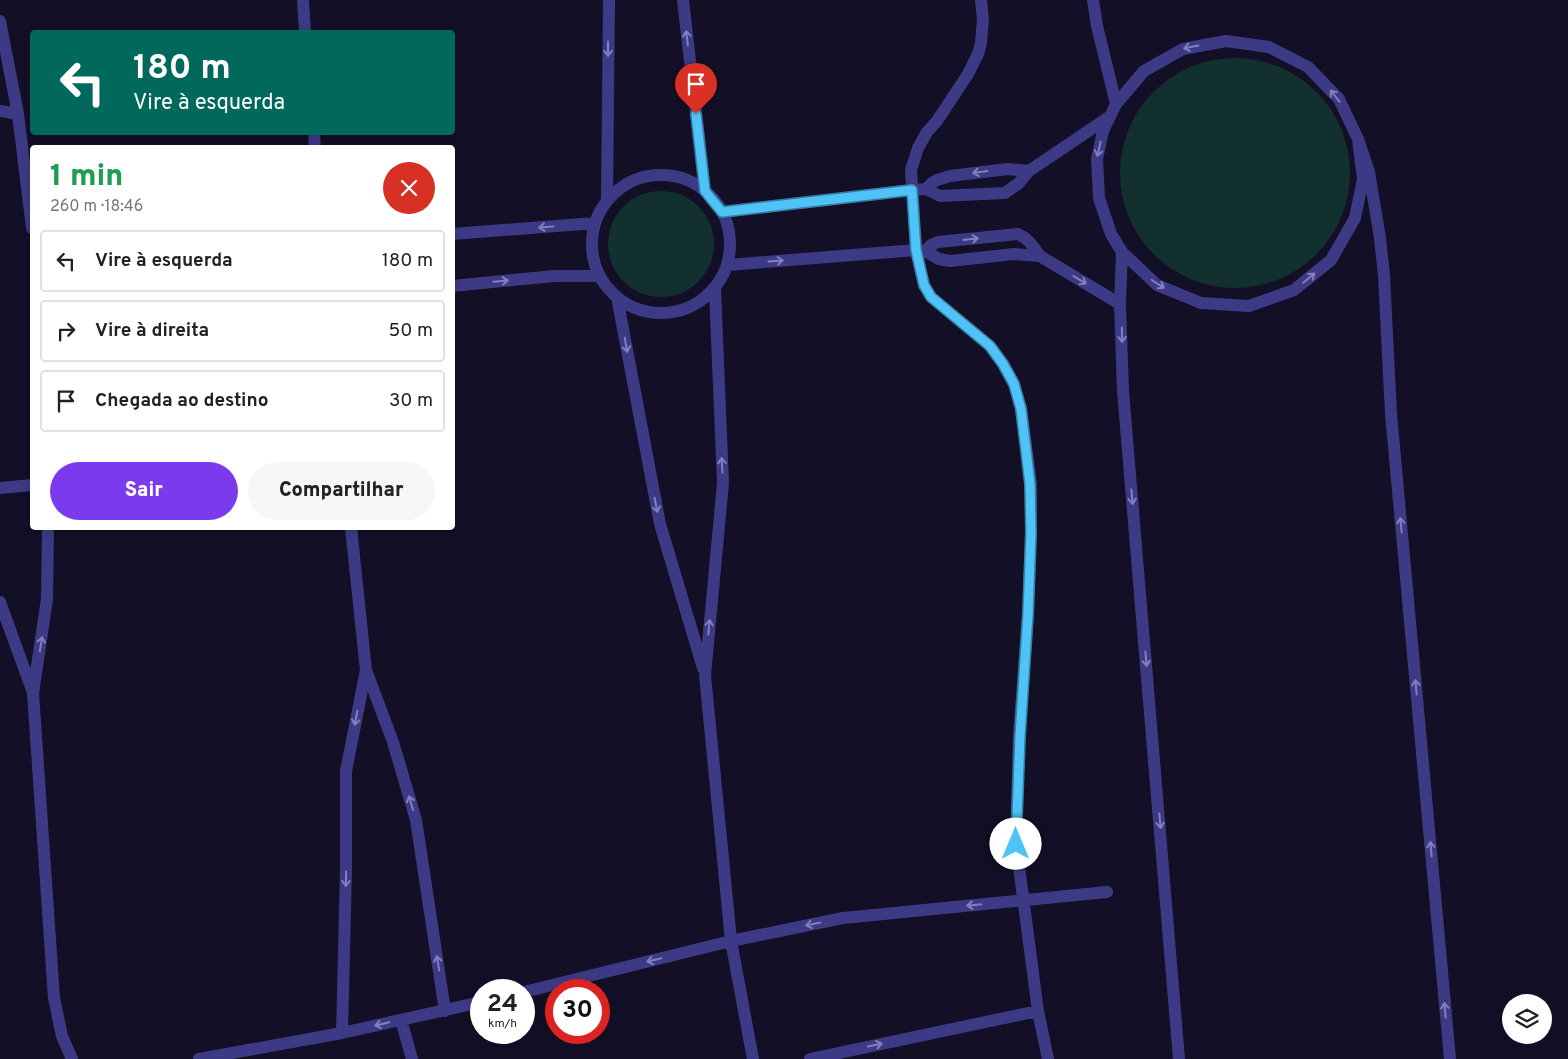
<!DOCTYPE html>
<html lang="pt">
<head>
<meta charset="utf-8">
<style>
  body { margin:0; font-family:Overpass,sans-serif; background:#f6f6f6; color:#222; height:100vh; display:flex; flex-direction:column; font-size:19px; white-space:nowrap }
  * { box-sizing:border-box; margin:0 }
  p { font-size:16px; color:#767676 }
  .icon { flex:none; width:28px; height:28px; fill:none; stroke:currentColor; stroke-width:2; stroke-linecap:round; stroke-linejoin:round }
  .map { position:relative; flex:1; overflow:hidden }
  .panel { position:absolute; left:30px; top:145px; width:425px; height:385px; display:flex; flex-direction:column; background:#fff; border-radius:5px; box-shadow:0 2px 8px #0003 }
  .panel>* { flex:none }
  .banner { position:absolute; left:30px; top:30px; width:425px; height:105px; border-radius:5px; box-shadow:0 2px 8px #0003; background:#00695c; color:#fff; overflow:hidden }
  .buttons { position:absolute; left:1502px; top:994px; display:grid; gap:10px }
  .buttons a { display:grid; place-items:center; width:50px; height:50px; border-radius:50%; background:#fff; box-shadow:0 2px 8px #0003; font-size:25px }
  .speed { position:absolute; left:470px; top:979px; display:flex; gap:10px; font-size:25px; font-weight:700; text-align:center }
  .speed>* { display:grid; place-content:center; width:65px; height:65px; border-radius:50%; background:#fff; box-shadow:0 2px 8px #0003; line-height:1 }
  .speed small { font-size:12px; font-weight:400 }
  .speed .limit { border:8px solid #d22; background:#fff; color:#111 }
  .pin { position:absolute; display:grid; place-items:center; width:42px; height:42px; color:#fff; margin:-51px -21px; border-radius:50% 50% 50% 0; rotate:-45deg; box-shadow:0 0 5px #0007 }
  .pin .icon { rotate:45deg }
  .me { position:absolute; width:55px; margin:-28px; rotate:0deg; stroke-linejoin:round; filter:drop-shadow(0 0 4px #0008) }
  .turn { display:flex; align-items:center; gap:18px; height:105px; padding:0 20px; font-size:22px }
  .turn .icon { width:65px; height:65px; stroke-width:2.5 }
  .turn b { display:block; font-size:35px; line-height:42px }
  .round { display:grid; place-items:center; flex:none; width:52px; height:52px; border-radius:26px; background:#f6f6f6 }
  .overview { display:flex; align-items:center; justify-content:space-between; height:85px; padding:0 20px }
  h1 { font-size:30px; font-weight:800; line-height:38px; color:#1e9e55 }
  .action { display:flex; gap:10px; margin-top:auto; padding:10px 20px }
  .action a { flex:1; height:58px; border-radius:30px; background:#7c3aed; color:#fff; font-size:20px; font-weight:800; line-height:58px; text-align:center }
  .action a+a { background:#f6f6f6; color:#222 }
  ul { padding:0; list-style:none }
  li { display:flex; align-items:center; gap:15px; height:62px; margin:0 10px 8px; padding:0 10px; border:2px solid #e0e0e0; border-radius:5px }
  li div { flex:1 }
  li b { display:block; font-size:19px }
  li em { font-style:normal }
  .map>svg:first-child { display:block }
  .green { fill:#12302f }
  .lines { fill:none; stroke-linecap:round; stroke-linejoin:round }
  .street { stroke:#3d3a85; stroke-width:12 }
  .oneway { stroke:#837fbc }
  .route-casing { stroke:#337fa1; stroke-width:12 }
  .route { stroke:#4fc3f7; stroke-width:9 }
</style>
</head>
<body>
<div class="map">
<svg width="1568" height="1059" viewBox="0 0 1568 1059">
  <rect width="100%" height="100%" fill="#130f26"/>
  <!-- green -->
  <path class="green" d="M1120 173a115 115 0 1 1 230 0a115 115 0 1 1-230 0Z
    M608 244a53 53 0 1 1 106 0a53 53 0 1 1-106 0Z"/>
  <g class="lines">
    <!-- street -->
    <path class="street" d="M303,0L305,32
      M683,0L705,191
      M981,0L983,19L981,43L978,54L968,74L937,121L927,132L918,148L911,170L916,250L924,285L931,297L990,346L1003,364L1014,384L1021,409L1031,484V533L1028,614L1019,736L1016,844L1038,1011L1048,1059
      M1093,0L1097,26L1116,104
      M0,21L18,114L32,228
      M0,111L18,114
      M314,132L315,148
      M1358,139L1363,179L1355,218L1331,260L1294,290L1249,306L1201,303L1157,285L1122,252L1111,234L1099,198L1097,159L1103,131L1116,104L1144,71L1183,49L1226,41L1269,47L1308,67L1339,99L1358,139L1369,172L1380,238L1384,275L1391,414L1450,1059
      M592 244a69 69 0 1 1 138 0a69 69 0 1 1-138 0Z
      M926,189L932,183L937,180L950,176L1008,169L1029,171
      M607,199L609,0
      M722,212L912,190L926,189L940,196L1005,193L1019,183L1029,171L1109,117
      M452,234L595,223
      M925,251L931,245L938,242L1018,234C1029,239 1033,246 1040,256
      M1122,252L1120,304L1123,391L1179,1059
      M728,265L916,250L925,251L939,259L950,261L1014,254L1040,256L1120,304
      M452,286L554,276H600
      M715,289L723,483L705,675L731,941L753,1059
      M617,297L660,524L703,668
      M0,488L32,485
      M48,528L47,599L33,693L54,998L62,1036L72,1059
      M351,528L366,670L393,742L416,820L445,1011
      M0,602L32,690
      M524,992L731,941L843,918L1107,892
      M401,1020L412,1059
      M342,1033L346,870V771L366,670
      M199,1059L342,1033L481,1002
      M810,1059L1038,1011"/>
  </g>
  <!-- one-way arrows -->
  <defs><path id="oneway-shaft" d="M-6 0H5M1.5-3L5.5 0L1.5 3" fill="none" stroke-width="1.6" stroke-linecap="round" stroke-linejoin="round" transform="scale(1.25)"/></defs>
  <g class="oneway">
    <use href="#oneway-shaft" transform="translate(687 38) rotate(-97)"/>
    <use href="#oneway-shaft" transform="translate(1191 47) rotate(169)"/>
    <use href="#oneway-shaft" transform="translate(608 49) rotate(90)"/>
    <use href="#oneway-shaft" transform="translate(1335 96) rotate(-129)"/>
    <use href="#oneway-shaft" transform="translate(1099 149) rotate(102)"/>
    <use href="#oneway-shaft" transform="translate(980 172) rotate(172)"/>
    <use href="#oneway-shaft" transform="translate(546 227) rotate(176)"/>
    <use href="#oneway-shaft" transform="translate(971 239) rotate(-7)"/>
    <use href="#oneway-shaft" transform="translate(776 261) rotate(-4)"/>
    <use href="#oneway-shaft" transform="translate(1309 278) rotate(-40)"/>
    <use href="#oneway-shaft" transform="translate(1080 280) rotate(31)"/>
    <use href="#oneway-shaft" transform="translate(501 281) rotate(-5)"/>
    <use href="#oneway-shaft" transform="translate(1158 284) rotate(32)"/>
    <use href="#oneway-shaft" transform="translate(1122 335) rotate(89)"/>
    <use href="#oneway-shaft" transform="translate(626 345) rotate(80)"/>
    <use href="#oneway-shaft" transform="translate(722 465) rotate(-93)"/>
    <use href="#oneway-shaft" transform="translate(1132 497) rotate(85)"/>
    <use href="#oneway-shaft" transform="translate(656 505) rotate(79)"/>
    <use href="#oneway-shaft" transform="translate(1401 525) rotate(-95)"/>
    <use href="#oneway-shaft" transform="translate(709 627) rotate(-85)"/>
    <use href="#oneway-shaft" transform="translate(41 644) rotate(-81)"/>
    <use href="#oneway-shaft" transform="translate(1146 659) rotate(85)"/>
    <use href="#oneway-shaft" transform="translate(1416 687) rotate(-95)"/>
    <use href="#oneway-shaft" transform="translate(356 718) rotate(101)"/>
    <use href="#oneway-shaft" transform="translate(411 803) rotate(-107)"/>
    <use href="#oneway-shaft" transform="translate(1160 821) rotate(85)"/>
    <use href="#oneway-shaft" transform="translate(1431 849) rotate(-95)"/>
    <use href="#oneway-shaft" transform="translate(346 879) rotate(91)"/>
    <use href="#oneway-shaft" transform="translate(974 905) rotate(174)"/>
    <use href="#oneway-shaft" transform="translate(813 924) rotate(169)"/>
    <use href="#oneway-shaft" transform="translate(654 960) rotate(166)"/>
    <use href="#oneway-shaft" transform="translate(438 963) rotate(-99)"/>
    <use href="#oneway-shaft" transform="translate(1445 1010) rotate(-95)"/>
    <use href="#oneway-shaft" transform="translate(382 1024) rotate(167)"/>
    <use href="#oneway-shaft" transform="translate(875 1045) rotate(-12)"/>
  </g>
  <g class="lines">
    <defs>
      <path id="route" d="M696,114L705,191L722,212L912,190L916,250L924,285L931,297L990,346L1003,364L1014,384L1021,409L1030,484L1031,533L1028,614L1020,736L1016,844"/>
    </defs>
    <!-- route casing -->
    <use href="#route" class="route-casing"/>
    <!-- route -->
    <use href="#route" class="route"/>
  </g>
</svg>
<div class="buttons">
<a><svg class="icon" aria-label="layers" viewBox="0 0 24 24"><path d="M12 4l9 5-9 5-9-5zM3 14l9 5 9-5"/></svg></a>
</div>
<div class="speed"><div>24<small>km/h</small></div><div class="limit">30</div></div>
<div class="pin" style="left:696px;top:114px;background:#d93025"><svg class="icon" aria-label="arrive" viewBox="0 0 24 24"><path d="M6 21V4h12l-3 4 3 4H6"/></svg></div>
<svg class="me" style="left:1016px;top:844px" viewBox="-20 -20 40 40"><circle r="19" fill="#fff"/><path d="M0-13L10 11 0 6-10 11z" fill="#4fc3f7"/></svg>
<div class="banner">
<div class="turn"><svg class="icon" aria-label="left" viewBox="0 0 24 24"><path d="M17 20v-9H6M10 6l-5 5 5 5"/></svg><div><b>180 m</b>Vire à esquerda</div></div>
</div>
<section class="panel">
<div class="overview"><div><h1>1 min</h1><p>260 m · 18:46</p></div><a class="round" style="background:#d93025;color:#fff"><svg class="icon" aria-label="close" viewBox="0 0 24 24"><path d="M6 6l12 12M18 6L6 18"/></svg></a></div>
<ul>
<li><svg class="icon" aria-label="left" viewBox="0 0 24 24"><path d="M17 20v-9H6M10 6l-5 5 5 5"/></svg><div><b>Vire à esquerda</b></div><em>180 m</em></li>
<li><svg class="icon" aria-label="right" viewBox="0 0 24 24"><path d="M7 20v-9h11M14 6l5 5-5 5"/></svg><div><b>Vire à direita</b></div><em>50 m</em></li>
<li><svg class="icon" aria-label="arrive" viewBox="0 0 24 24"><path d="M6 21V4h12l-3 4 3 4H6"/></svg><div><b>Chegada ao destino</b></div><em>30 m</em></li>
</ul>
<div class="action"><a>Sair</a><a>Compartilhar</a></div>
</section>
</div>
</body>
</html>
